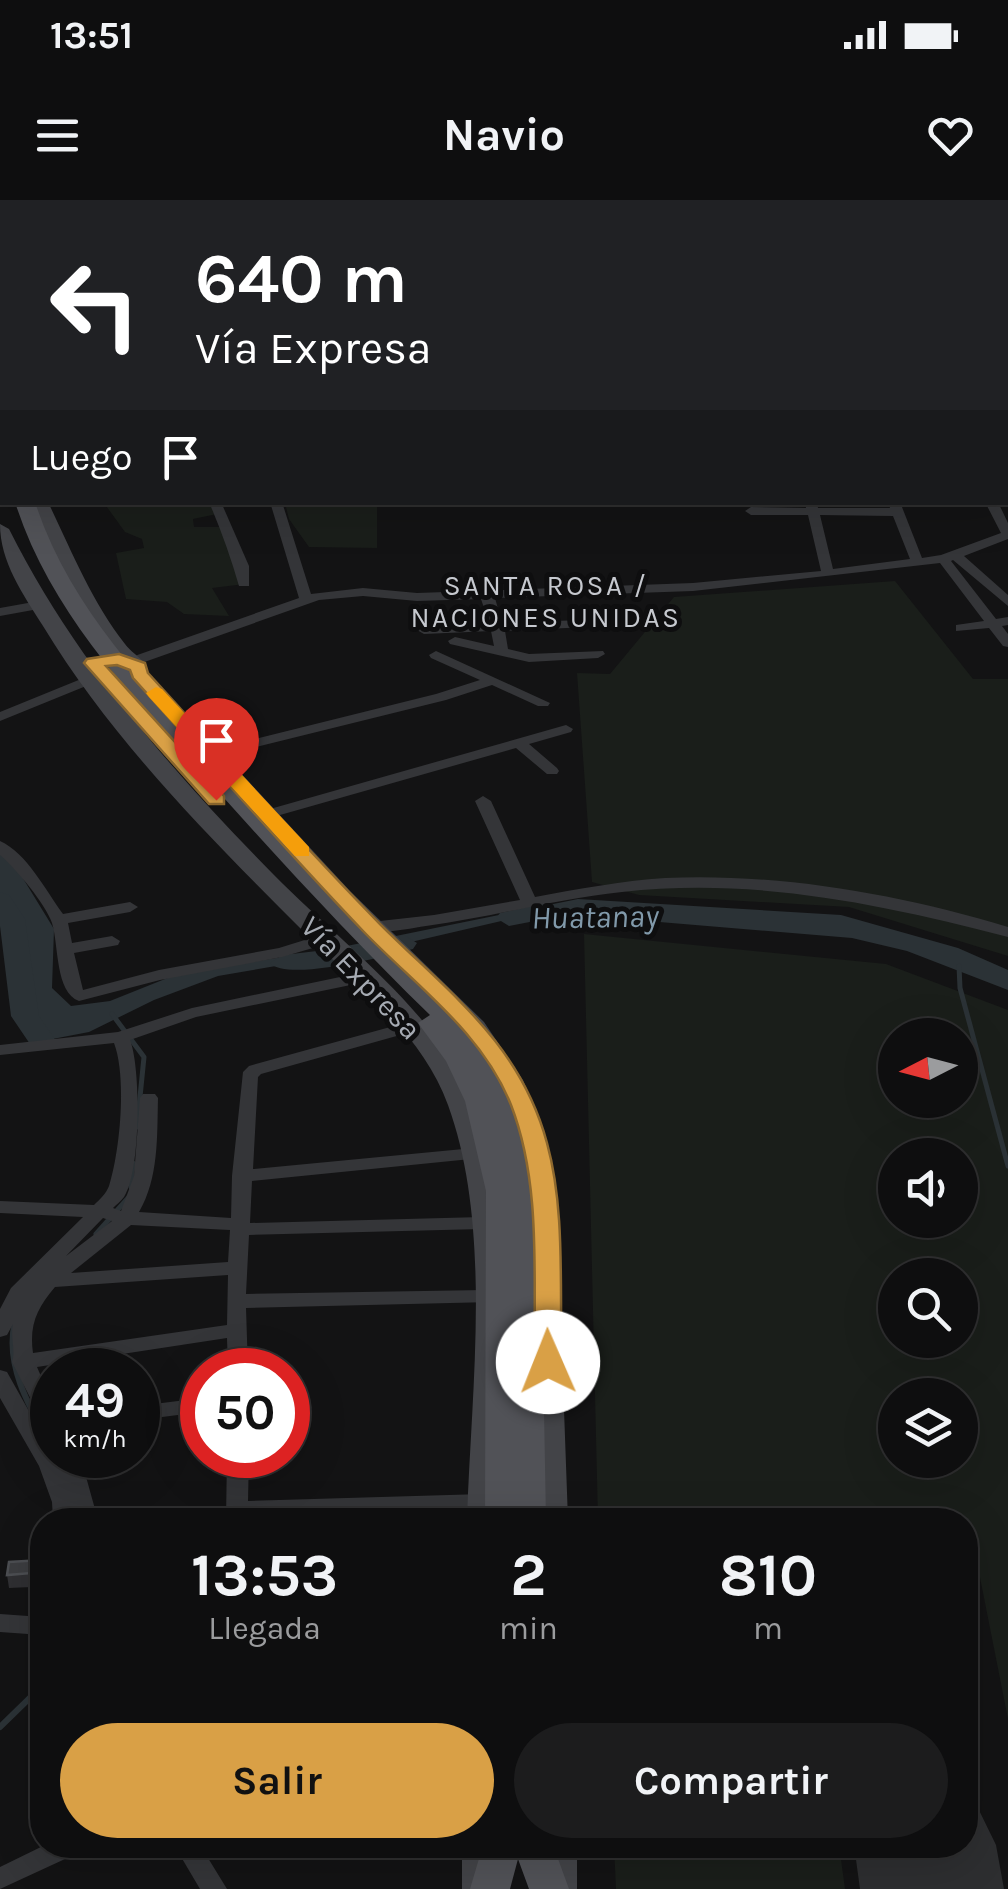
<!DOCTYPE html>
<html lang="es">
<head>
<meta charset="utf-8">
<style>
  body { margin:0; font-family:Karla,sans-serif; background:#1c1c1d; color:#f1f3f6; height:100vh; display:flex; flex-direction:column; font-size:38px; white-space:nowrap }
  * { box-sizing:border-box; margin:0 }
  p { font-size:32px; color:#9b9c9e }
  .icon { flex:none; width:55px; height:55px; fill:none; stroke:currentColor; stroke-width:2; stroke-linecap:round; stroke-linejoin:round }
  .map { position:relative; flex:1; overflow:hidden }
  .drawer { position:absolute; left:30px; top:1308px; width:948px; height:350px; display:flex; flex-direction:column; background:#0e0e0f; border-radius:40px; box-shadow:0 10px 40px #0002,0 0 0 2px #2e2e2f }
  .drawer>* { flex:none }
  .top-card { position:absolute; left:0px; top:0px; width:1010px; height:305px; box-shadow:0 10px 40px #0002,0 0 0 2px #2e2e2f; background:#202124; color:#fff; overflow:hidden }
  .needle { width:65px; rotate:264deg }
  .tools { position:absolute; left:878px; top:818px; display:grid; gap:20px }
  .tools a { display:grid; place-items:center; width:100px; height:100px; border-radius:50%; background:#0e0e0f; box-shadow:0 10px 40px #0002,0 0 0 2px #2e2e2f; font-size:50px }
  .speed { position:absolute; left:30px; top:1148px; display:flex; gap:20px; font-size:50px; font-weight:700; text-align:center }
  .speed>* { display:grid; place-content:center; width:130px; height:130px; border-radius:50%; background:#0e0e0f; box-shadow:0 10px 40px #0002,0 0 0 2px #2e2e2f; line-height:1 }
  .speed small { font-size:25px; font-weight:400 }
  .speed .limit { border:15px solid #d22; background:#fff; color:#111 }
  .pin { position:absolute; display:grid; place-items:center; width:85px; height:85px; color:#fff; margin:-102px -42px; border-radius:50% 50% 50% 0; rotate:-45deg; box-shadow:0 0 10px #0007 }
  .pin .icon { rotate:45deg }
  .me { position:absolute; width:110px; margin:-55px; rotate:359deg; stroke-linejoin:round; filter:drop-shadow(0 0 8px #0008) }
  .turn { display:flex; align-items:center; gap:35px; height:210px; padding:0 30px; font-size:45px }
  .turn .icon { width:130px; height:130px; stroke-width:2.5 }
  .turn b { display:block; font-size:70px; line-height:85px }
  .then { display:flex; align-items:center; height:95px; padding:0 30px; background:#0003; gap:20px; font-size:38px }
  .eta { display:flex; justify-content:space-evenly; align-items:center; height:170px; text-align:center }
  .eta b { font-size:60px; font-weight:700; line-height:70px }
  .button { display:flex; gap:20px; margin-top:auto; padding:20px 30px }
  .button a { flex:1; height:115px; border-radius:60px; background:#d9a046; color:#111; font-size:40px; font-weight:700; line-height:115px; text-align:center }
  .button a+a { background:#1c1c1d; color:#f1f3f6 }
  .status { display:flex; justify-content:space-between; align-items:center; height:70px; padding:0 50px; background:#0e0e0f; direction:ltr }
  .status svg { height:28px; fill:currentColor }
  header { display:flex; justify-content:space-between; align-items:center; height:130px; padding:0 30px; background:#0e0e0f; font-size:45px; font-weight:700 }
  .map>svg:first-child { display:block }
  .green { fill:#1a1e1a; fill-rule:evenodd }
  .water { fill:#2b3236 }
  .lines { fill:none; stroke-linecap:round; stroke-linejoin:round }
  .stream-far1 { stroke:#2b3236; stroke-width:5 }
  .stream { stroke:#2b3236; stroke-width:6 }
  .river { fill:#2b3236; fill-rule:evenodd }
  .runway { fill:#2d2e30; fill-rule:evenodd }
  .minor { fill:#343538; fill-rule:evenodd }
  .secondary { fill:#434448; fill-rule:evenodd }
  .primary { fill:#515257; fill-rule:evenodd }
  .trunk { stroke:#595a60; stroke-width:28 }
  .wall { fill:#2f2f32 }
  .building { fill:#3c3d40; stroke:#4c4e52; stroke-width:2.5 }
  .route { fill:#d9a046; stroke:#8d682e; stroke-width:2.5 }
  .slow { fill:#f59e0b }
  .labels { text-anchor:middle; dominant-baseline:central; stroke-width:10; stroke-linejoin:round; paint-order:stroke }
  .far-neighbourhood-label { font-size:28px; letter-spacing:2.5px; fill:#c6c9cf; stroke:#0e0e0f }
  .street-label { font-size:30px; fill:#a6abb3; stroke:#0e0e0f }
  .water-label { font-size:32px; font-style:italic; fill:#8199aa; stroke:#0e0e0f }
</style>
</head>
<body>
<div class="status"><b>13:51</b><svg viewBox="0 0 49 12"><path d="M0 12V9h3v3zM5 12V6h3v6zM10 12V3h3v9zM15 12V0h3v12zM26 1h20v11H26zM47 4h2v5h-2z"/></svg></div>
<header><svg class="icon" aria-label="menu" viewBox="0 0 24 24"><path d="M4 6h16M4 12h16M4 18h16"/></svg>Navio<svg class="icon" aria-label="heart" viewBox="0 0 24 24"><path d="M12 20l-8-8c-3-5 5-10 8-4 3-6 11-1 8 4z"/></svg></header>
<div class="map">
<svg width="1008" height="1689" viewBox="0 0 1008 1689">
  <rect width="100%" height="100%" fill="#131314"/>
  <!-- green -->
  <path class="green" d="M104,303H213L217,314L193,319L194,327H224L245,384L212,388L229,416L184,414L167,402L126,399L116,353L144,348L142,339L125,332Z
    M285,303H377V348L309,347L289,319Z
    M895,381L973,479H1008V756L849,707L639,695L592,682L577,473L610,474L674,397Z
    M584,734L886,764L1008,810V1519L971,1332L965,1331V1320H598ZM960,835V900H895V835ZM960,955V1020H895V955ZM960,1075V1140H895V1075ZM895,1195H960V1260H895Z
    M614,1645H839L845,1689H616Z"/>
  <!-- water -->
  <path class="water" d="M0,653L13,662L54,729L52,788L71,806L110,801L180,773L327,750L578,699L841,715L958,748L1008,770V790L907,751L852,738L540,712L398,745L218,776L154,800L89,832L42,841L25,816L12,719L0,700Z"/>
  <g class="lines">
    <!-- stream-far1 -->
    <path class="stream-far1" d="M959,766L960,788L1008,966
      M112,814L144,857L137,927
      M131,987L133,963
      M96,1034L129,997"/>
    <!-- stream -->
    <path class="stream" d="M15,1122C4,1166 31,1210 52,1247
      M0,1527L42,1486"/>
    <!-- river -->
    <path class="river" d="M0,692L9,695L25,719L39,816L56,841L52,847H32L11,816L0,726Z
      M540,704L615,706L628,714L615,722L540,720L509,726L496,718L500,713Z
      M404,735L417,743L413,749C388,756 287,782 270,763L283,755L368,745Z"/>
    <!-- runway -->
    <path class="runway" d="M965,1598L975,1602L996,1645L1004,1689H860L854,1645H965Z"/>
    <!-- minor -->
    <path class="minor" d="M4,0H17L2,3Z
      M221,0H243L245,2H224Z
      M621,0H645L647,2H624Z
      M808,0H818L819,2H809Z
      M0,186H2V193H0Z
      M209,302H221L249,366V386H239C231,358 221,330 209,302Z
      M270,302H282L311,394L363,388L417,393L693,383L821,371L808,315H751L745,311L751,307L806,308L805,302H817L818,308H890L888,302H900L922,358L941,355L1001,333L985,302H998L1008,323V339L964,356L1008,395V406L953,360L951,361L996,419L1008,417V425L1002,426L1008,434V447L1003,446L989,428L956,431V425L984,421L940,363L693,391L495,398L502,423L635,418L637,421L630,425L505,431L508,449L529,454L603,451L605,454L598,458L529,462L450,444L448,441L455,437L494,446L491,431L424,434L417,430L424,426L489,423L481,399L417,401L363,396L319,400L136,465H126V459L299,398ZM820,315L893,316L910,359L833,369Z
      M39,401L46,405L44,408L0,416V408Z
      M436,451L550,503L548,506H538L492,485L446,500L212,558L205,554L207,551L436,494L480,480L431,458L429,455Z
      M86,477L91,478V484L0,521V512Z
      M566,525L573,529L571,532L529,544L557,568L559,571L557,574H547L516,548L273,617H263L260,614L263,611Z
      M483,596L491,601L535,697C578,689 621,681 665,678C780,673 898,694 1008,727V737C882,704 753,677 622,692C555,699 493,717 426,726C407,729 385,734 365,730L363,727L365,724L371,722L434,715L520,700L475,601Z
      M0,641C27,653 46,691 63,714L130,702L138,707L130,712L68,723L72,743L112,736L120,741L118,745L74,753L83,790L159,770L279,748L324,734L332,739L330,743L282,757L160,780L79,801C55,792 59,746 52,723C45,703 16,669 0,655Z
      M364,772L372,777L370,781L196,817L130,840C141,867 141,972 124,997C121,1001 116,1005 113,1008L121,1011L134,976L140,898L143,894H155L158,898C157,936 159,978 139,1012L231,1018L232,976L243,872L249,866L412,821L418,822L421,826L418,830L261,874L258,877L253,969L474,948L481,950L483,954L481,958L252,981L250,1023L482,1017L492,1023L482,1029L249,1035L246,1094L485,1090L492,1092L495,1097L492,1102L246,1108L248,1170H228L227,1138L37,1167L52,1202V1229L45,1227L12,1162C16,1152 10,1136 13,1124L7,1135L0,1137V1109L11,1088L83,1017L0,1013V1001L94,1005C100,999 106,994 109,986C120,951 127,877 114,843L0,855V845L118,832L192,808ZM103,1018L112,1021L66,1056ZM131,1025L230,1030L228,1062L71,1073ZM228,1075L227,1125L33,1153C29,1125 37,1108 55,1087Z
      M0,1170L7,1172L62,1270L58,1255H80L98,1320H76L75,1315V1320H53L52,1302L39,1266L0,1198Z
      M202,1198V1212L138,1220V1206Z
      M227,1255H249L248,1301L483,1294L491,1296L494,1302L491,1308L483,1310L226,1320Z
      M0,1414L42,1417V1435L0,1432Z
      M45,1645H81L78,1653L0,1689V1667Z
      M174,1645H200L227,1689H200Z"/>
    <!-- secondary -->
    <path class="secondary" d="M30,302H48C71,350 92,402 125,444C133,455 146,459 149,474L350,691L484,822L523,880L542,925L556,988L568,1320H536L530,988L516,925L498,880L480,850L450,815L334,701L132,479L72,389Z
      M0,324L9,329C76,462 170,569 274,675C340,742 443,817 475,907C520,1037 501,1186 499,1320H467C471,1190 493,1029 448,905C422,833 356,784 304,732C210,638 112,540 43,426C23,394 0,362 0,324Z
      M462,1645H498V1689H462Z
      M541,1645H577V1689H541Z"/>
    <!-- primary -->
    <path class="primary" d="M0,136H2V146H0Z
      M15,302H35C71,413 155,494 232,578C276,627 319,677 366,724C458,816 519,849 540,989L546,1320H485L486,991L465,901L446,861L418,823L430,815C355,742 285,666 215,588C137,501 51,416 15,302Z
      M483,1645H553L569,1689H529L518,1659L510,1689H470Z"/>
    <!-- trunk -->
    <path class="trunk" d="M158,2L162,0
      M187,2L192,0
      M0,103L2,102"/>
  </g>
  <!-- wall -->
  <path class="wall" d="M723,0H773L770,2H738Z
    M42,1360V1393H33L32,1387L9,1388L7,1375Z"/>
  <!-- building -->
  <path class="building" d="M42,1360V1379L31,1380V1373L7,1375L9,1362Z"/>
  <!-- route -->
  <path class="route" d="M119,454L145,463L148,473C225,557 300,643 380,724C449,793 520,843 547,943C566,1012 559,1091 562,1162L558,1169H539L535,1162C533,1078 542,985 511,905C482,832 417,787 364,732C285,650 210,563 133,478L130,470L117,465L106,466L224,596V604H209L84,463L87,459Z"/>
  <!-- slow -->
  <path class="slow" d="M156,487L162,489L309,647V656H295L149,497L146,493Z"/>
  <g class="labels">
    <!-- far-neighbourhood labels -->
    <g class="far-neighbourhood-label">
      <text x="546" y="385">SANTA ROSA /<tspan x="546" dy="32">NACIONES UNIDAS</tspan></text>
    </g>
    <!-- street labels -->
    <g class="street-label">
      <text transform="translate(361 778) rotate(46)">Vía Expresa</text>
    </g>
    <!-- water labels -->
    <g class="water-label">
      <text transform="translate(595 717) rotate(-1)">Huatanay</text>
    </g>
  </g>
</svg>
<div class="tools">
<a><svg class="needle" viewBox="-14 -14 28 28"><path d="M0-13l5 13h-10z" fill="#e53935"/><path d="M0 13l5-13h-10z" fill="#9b9c9e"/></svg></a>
<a><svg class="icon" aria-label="sound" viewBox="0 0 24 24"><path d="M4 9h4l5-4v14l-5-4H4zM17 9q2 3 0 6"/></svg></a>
<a><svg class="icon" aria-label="search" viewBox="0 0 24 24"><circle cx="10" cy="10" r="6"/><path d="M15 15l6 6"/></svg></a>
<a><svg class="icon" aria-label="layers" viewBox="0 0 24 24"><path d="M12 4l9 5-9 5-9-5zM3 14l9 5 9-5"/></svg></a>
</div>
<div class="speed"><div>49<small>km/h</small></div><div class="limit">50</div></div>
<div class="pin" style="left:216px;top:600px;background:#d93025"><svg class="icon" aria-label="arrive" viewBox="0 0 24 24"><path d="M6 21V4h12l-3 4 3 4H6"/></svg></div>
<svg class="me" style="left:548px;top:1162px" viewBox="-20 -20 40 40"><circle r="19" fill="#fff"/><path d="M0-13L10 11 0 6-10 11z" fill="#d9a046"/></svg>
<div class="top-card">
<div class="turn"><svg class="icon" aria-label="left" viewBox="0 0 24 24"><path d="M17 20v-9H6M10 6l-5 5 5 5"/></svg><div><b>640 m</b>Vía Expresa</div></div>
<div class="then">Luego<svg class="icon" aria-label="arrive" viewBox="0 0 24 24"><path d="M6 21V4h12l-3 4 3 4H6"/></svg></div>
</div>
<section class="drawer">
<div class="eta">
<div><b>13:53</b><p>Llegada</p></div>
<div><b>2</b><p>min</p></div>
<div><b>810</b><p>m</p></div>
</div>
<div class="button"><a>Salir</a><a>Compartir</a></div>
</section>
</div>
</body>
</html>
